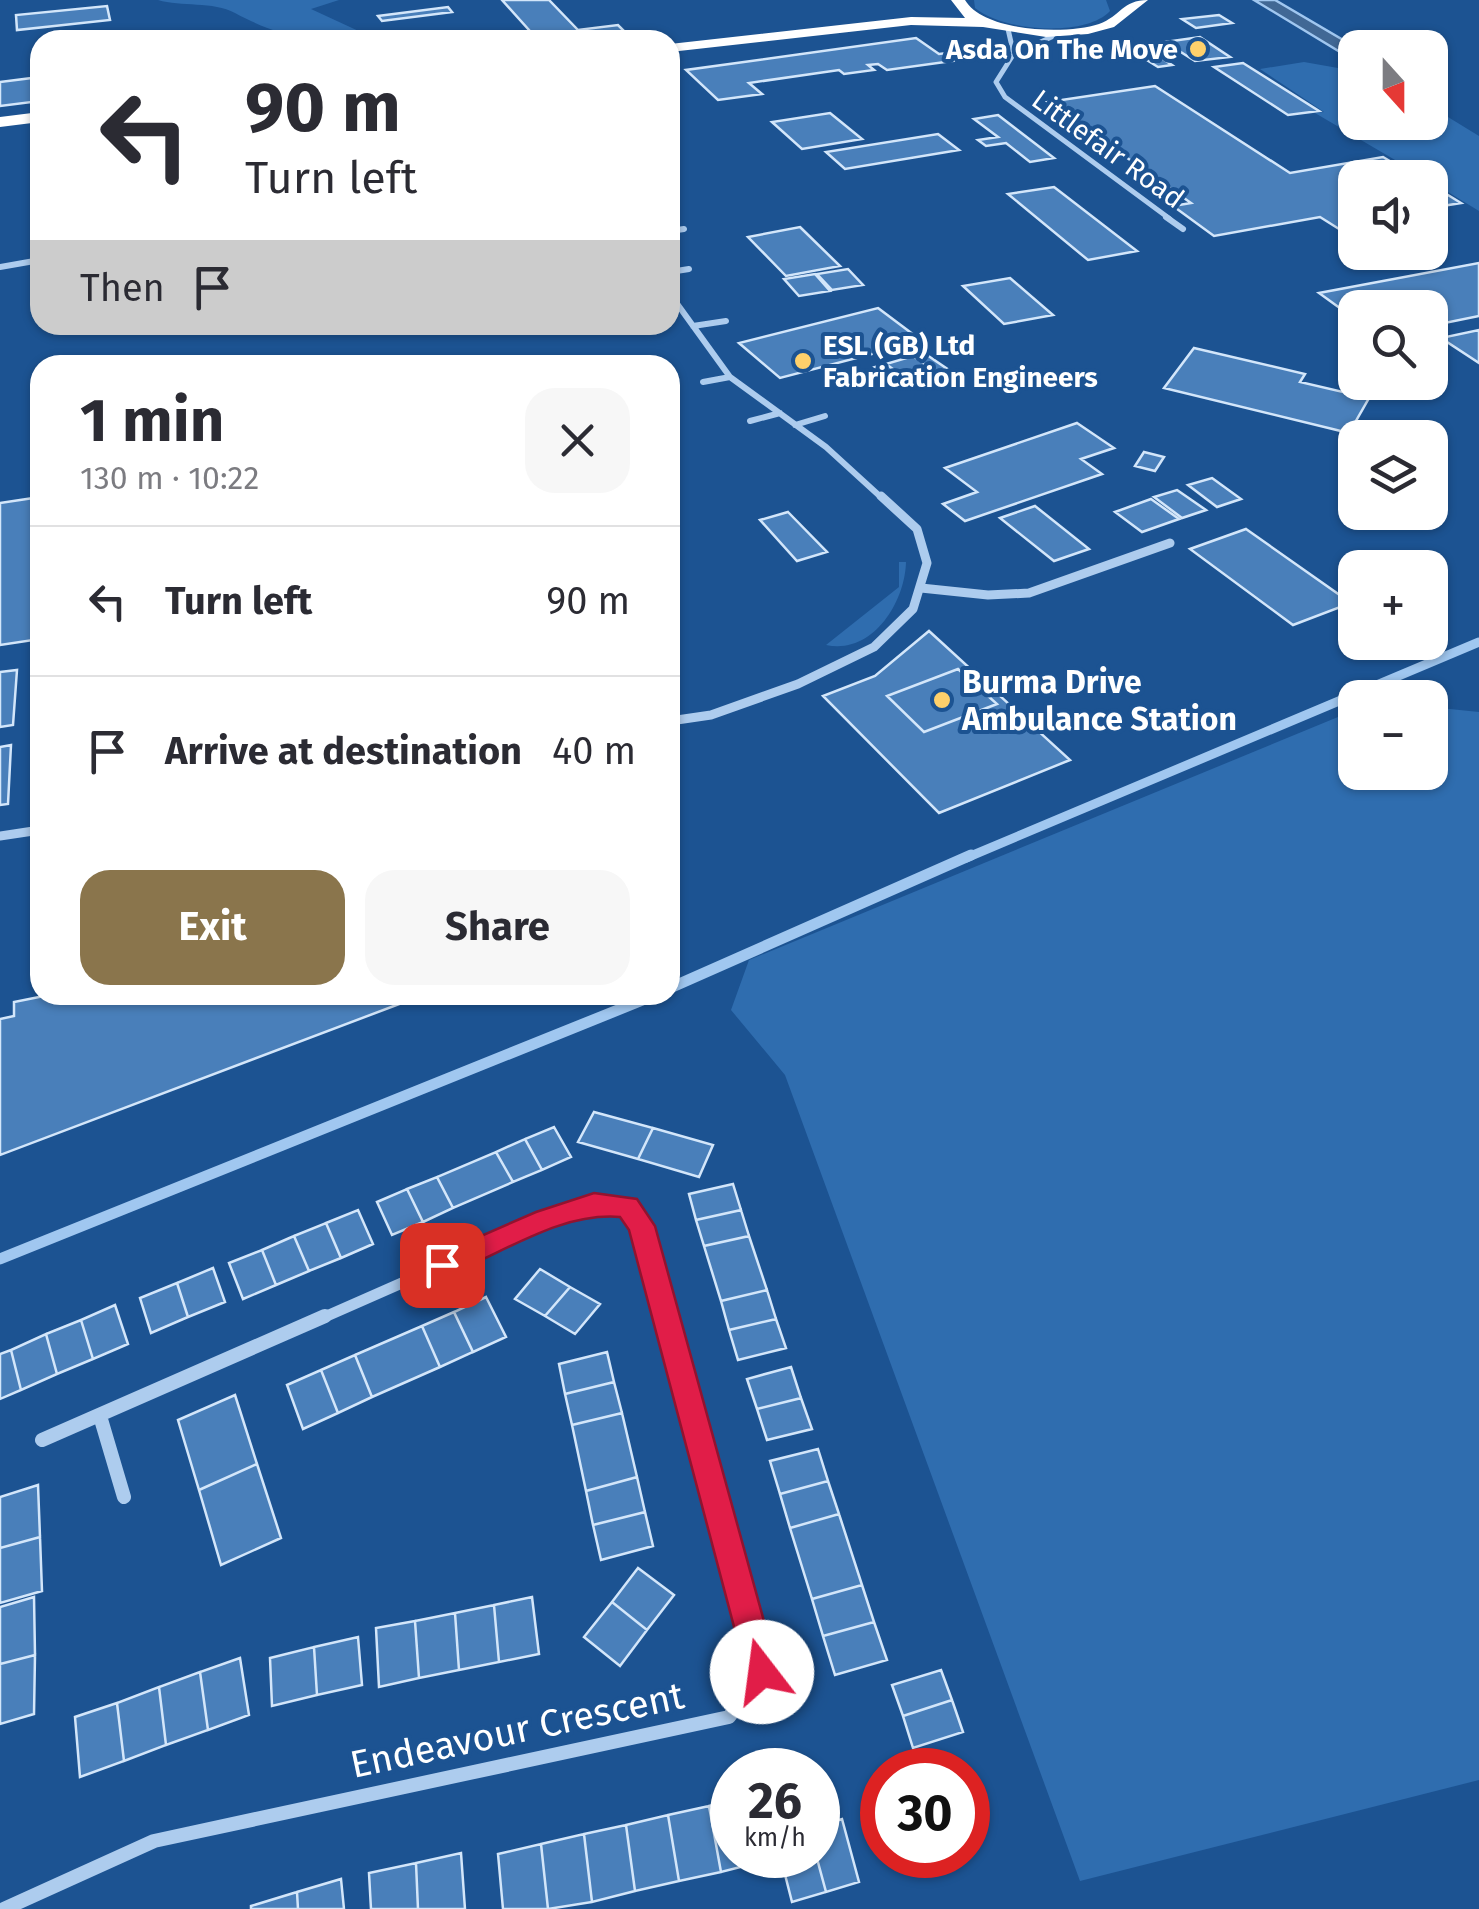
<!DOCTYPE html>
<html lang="en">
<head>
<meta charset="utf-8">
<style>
  body { margin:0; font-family:"Fira Sans",sans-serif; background:#f7f7f7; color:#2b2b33; height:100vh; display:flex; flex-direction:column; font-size:38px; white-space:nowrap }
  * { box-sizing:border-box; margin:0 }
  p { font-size:32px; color:#7c7c81 }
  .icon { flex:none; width:55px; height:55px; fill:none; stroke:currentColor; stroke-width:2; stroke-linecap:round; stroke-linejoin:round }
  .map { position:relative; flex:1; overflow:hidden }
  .side { position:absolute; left:30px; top:355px; width:650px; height:650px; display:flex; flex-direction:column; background:#fff; border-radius:30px; box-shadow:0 2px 8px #0004 }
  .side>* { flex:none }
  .hud { position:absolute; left:30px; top:30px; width:650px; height:305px; border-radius:30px; box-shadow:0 2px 8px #0004; background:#fff; color:#2b2b33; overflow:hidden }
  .needle { width:65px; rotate:159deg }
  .tools { position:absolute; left:1338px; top:30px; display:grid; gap:20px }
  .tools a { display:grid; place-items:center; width:110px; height:110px; border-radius:20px; background:#fff; box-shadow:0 2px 8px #0004; font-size:50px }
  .speed { position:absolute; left:710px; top:1748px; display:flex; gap:20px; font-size:50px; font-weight:700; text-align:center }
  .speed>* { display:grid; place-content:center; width:130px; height:130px; border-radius:50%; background:#fff; box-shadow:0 2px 8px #0004; line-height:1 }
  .speed small { font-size:25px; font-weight:400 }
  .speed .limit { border:15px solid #d22; background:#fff; color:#111 }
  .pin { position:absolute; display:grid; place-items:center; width:85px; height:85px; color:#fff; margin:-42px; border-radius:20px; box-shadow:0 5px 15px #0006 }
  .me { position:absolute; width:110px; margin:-55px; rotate:345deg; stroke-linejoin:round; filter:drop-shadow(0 0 8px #0008) }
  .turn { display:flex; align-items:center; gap:35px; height:210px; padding:0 50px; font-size:45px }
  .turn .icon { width:130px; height:130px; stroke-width:2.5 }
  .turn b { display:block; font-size:70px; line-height:85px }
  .then { display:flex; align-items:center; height:95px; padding:0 50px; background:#0003; gap:20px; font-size:38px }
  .round { display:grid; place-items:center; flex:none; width:105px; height:105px; border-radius:30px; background:#f7f7f7 }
  .summary { display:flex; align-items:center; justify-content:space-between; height:170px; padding:0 50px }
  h1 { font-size:60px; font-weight:700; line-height:75px }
  .button { display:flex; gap:20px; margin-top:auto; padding:20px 50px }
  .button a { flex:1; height:115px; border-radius:30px; background:#8a754c; color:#fff; font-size:40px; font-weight:700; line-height:115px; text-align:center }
  .button a+a { background:#f7f7f7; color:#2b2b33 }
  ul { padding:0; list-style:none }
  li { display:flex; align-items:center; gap:30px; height:150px; padding:0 50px; border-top:2px solid #e1e1e2 }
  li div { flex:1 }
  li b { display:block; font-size:38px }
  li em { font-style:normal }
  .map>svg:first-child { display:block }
  .green { fill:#2f6daf }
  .water { fill:#416895; stroke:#a0c7f0; stroke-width:2.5 }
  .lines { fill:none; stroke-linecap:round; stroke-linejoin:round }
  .stream-far1 { stroke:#a0c7f0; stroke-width:9 }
  .stream { stroke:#a0c7f0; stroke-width:11 }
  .building { fill:#497fba; stroke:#d3e6fa; stroke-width:2.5 }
  .street-far4 { stroke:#adccee; stroke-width:5 }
  .street-far3 { stroke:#adccee; stroke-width:6 }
  .street-far2 { stroke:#adccee; stroke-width:9 }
  .street-far1 { stroke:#adccee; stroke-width:11 }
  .street { stroke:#adccee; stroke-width:14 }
  .highway { fill:#fff; fill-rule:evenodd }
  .route { fill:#e11d48; stroke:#92132f; stroke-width:2.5 }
  .poi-dot { fill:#fed06b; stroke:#1c5392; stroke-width:4 }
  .labels { text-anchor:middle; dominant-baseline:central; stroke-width:8; stroke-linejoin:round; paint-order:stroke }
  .far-poi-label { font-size:28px; font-weight:bold; fill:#fff; stroke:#1c5392; text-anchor:end }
  .far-street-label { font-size:28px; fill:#fff; stroke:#1c5392 }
  .poi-label { font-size:32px; font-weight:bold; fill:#fff; stroke:#1c5392; text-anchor:start }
  .near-street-label { font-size:38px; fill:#fff; stroke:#1c5392 }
</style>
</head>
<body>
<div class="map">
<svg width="1479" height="1909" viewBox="0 0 1479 1909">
  <rect width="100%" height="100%" fill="#1c5392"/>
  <!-- green -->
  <path class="green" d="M158,0H339L311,9L378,40C317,40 289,42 235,13C213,1 181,7 158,0Z
    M974,0H1106L1110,11C1085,38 1002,31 975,8Z
    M1304,62L1355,71V122H1430V106L1479,136V211L1430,181V178L1424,177L1315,113L1324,112L1260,69Z
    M899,562H906C905,602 873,655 826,645L899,587Z
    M1430,707L1479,712V1780L1080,1881L785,1075L731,1010L749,960L1355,710V772H1430Z"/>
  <!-- water -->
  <path class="water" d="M1254,0H1275L1355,47V61Z"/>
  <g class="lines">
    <!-- stream-far1 -->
    <path class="stream-far1" d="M966,858L1479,642"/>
    <!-- stream -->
    <path class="stream" d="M670,988L971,855
      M0,1259L655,995"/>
  </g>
  <!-- building -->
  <path class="building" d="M502,0H549L578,30L618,25L625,32L538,40Z
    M107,6L110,20L17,30L16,15Z
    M448,7L452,12L382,21L378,16Z
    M1219,15L1232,23L1196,28L1182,19Z
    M1200,37L1230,57L1195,61L1165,42Z
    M916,38L939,54L956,52L967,59L887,70L878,64L868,65L874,70L844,74L839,70L749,83L762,94L718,100L686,70Z
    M1149,50L1172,65L1158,67L1134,52Z
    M1243,63L1319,111L1288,115L1214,67Z
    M40,77V101L0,106V82Z
    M1155,86L1290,173L1383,157L1418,178H1355V233L1347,234L1320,217L1214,236L1173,206L1191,203L1048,102Z
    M830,113L862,139L802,149L772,122Z
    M998,115L1054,158L1030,162L1006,143L986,146L978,140L998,137L974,119Z
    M938,134L959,150L845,169L826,152Z
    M1430,184L1461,203L1430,208Z
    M1054,187L1137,251L1088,260L1008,194Z
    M800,227L840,266L786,276L748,237Z
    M1479,263V316L1430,326V308H1355V319L1319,293Z
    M848,269L863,285L832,290L817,274Z
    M815,274L830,291L799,296L784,279Z
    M1010,278L1053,315L1004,324L963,286Z
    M878,308L922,341L780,378L739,343Z
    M1479,330V363L1441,338Z
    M1194,348L1305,374L1300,382L1369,398L1349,433L1164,388Z
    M924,353L946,368L936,372L913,356Z
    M913,356L936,372L908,380L886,364Z
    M886,364L908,380L897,383L875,367Z
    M1077,423L1114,448L1081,459L1102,474L965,521L943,504L977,492L945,468Z
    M1144,452L1164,457L1155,471L1135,466Z
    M1212,478L1241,499L1217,507L1188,485Z
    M1177,490L1206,510L1182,518L1154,497Z
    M40,497V639L0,645V503Z
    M1151,499L1179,519L1142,532L1115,512Z
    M1035,506L1089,549L1054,561L1000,518Z
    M788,512L827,552L797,561L760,520Z
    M1246,529L1351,603L1293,625L1190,549Z
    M929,631L1070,760L939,813L823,696L875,676Z
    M958,669L997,704L924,732L887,696Z
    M17,670L13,725L0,727V672Z
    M11,745L8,804L0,805V747Z
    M49,995H423L0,1155V1019L14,1016V1002Z
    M594,1112L653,1128L638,1159L578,1142Z
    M554,1127L571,1157L542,1170L525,1139Z
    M653,1128L713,1145L699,1177L638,1159Z
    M525,1139L542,1170L513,1182L496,1152Z
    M496,1152L513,1182L453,1208L437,1177Z
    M437,1177L453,1208L423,1222L407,1189Z
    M733,1184L741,1210L696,1220L689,1194Z
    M407,1189L423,1222L392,1235L377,1202Z
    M358,1210L373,1244L341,1258L326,1223Z
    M741,1210L749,1236L704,1246L696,1220Z
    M326,1223L341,1258L309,1271L294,1236Z
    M294,1236L309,1271L276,1285L262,1250Z
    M749,1236L767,1290L721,1301L704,1246Z
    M262,1250L276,1285L243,1299L229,1263Z
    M213,1268L225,1302L188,1317L177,1283Z
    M540,1269L570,1287L545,1316L515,1299Z
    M177,1283L188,1317L151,1333L140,1298Z
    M570,1287L600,1304L575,1334L545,1316Z
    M767,1290L776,1319L729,1330L721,1301Z
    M486,1297L506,1337L473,1352L454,1312Z
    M115,1305L128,1344L93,1359L81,1320Z
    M454,1312L473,1352L440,1367L422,1326Z
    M776,1319L786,1348L738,1360L729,1330Z
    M81,1320L93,1359L57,1374L46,1334Z
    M422,1326L440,1367L372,1397L355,1355Z
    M46,1334L57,1374L21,1390L11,1350Z
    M11,1350L21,1390L0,1399V1354Z
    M607,1352L614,1382L565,1394L559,1364Z
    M355,1355L372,1397L338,1413L321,1370Z
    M791,1367L801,1398L757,1409L747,1379Z
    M321,1370L338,1413L303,1429L287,1385Z
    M614,1382L622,1413L572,1425L565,1394Z
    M235,1395L257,1464L199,1490L178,1420Z
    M801,1398L812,1429L767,1440L757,1409Z
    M622,1413L637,1477L586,1491L572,1425Z
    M818,1449L828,1481L780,1494L770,1461Z
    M257,1464L281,1538L221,1565L199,1490Z
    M637,1477L645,1512L593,1525L586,1491Z
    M828,1481L839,1514L790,1528L780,1494Z
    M38,1485L40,1537L0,1548V1497Z
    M645,1512L653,1546L601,1560L593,1525Z
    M839,1514L862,1585L812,1599L790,1528Z
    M40,1537L42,1591L0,1603V1548Z
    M638,1568L674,1595L647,1630L612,1602Z
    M862,1585L874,1622L823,1636L812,1599Z
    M34,1597L35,1655L0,1664V1607Z
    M532,1597L539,1654L499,1662L494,1605Z
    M612,1602L647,1630L620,1666L584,1637Z
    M494,1605L499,1662L459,1670L455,1613Z
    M455,1613L459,1670L419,1678L415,1621Z
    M415,1621L419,1678L379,1687L376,1628Z
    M874,1622L887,1660L835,1675L823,1636Z
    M358,1637L362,1685L317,1695L314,1647Z
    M314,1647L317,1695L272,1706L270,1658Z
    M35,1655L34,1714L0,1724V1664Z
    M240,1658L249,1715L208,1730L200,1672Z
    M941,1670L952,1700L903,1716L892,1685Z
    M200,1672L208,1730L166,1745L159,1687Z
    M159,1687L166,1745L124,1761L117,1703Z
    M952,1700L963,1732L913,1748L903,1716Z
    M117,1703L124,1761L80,1777L75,1717Z
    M732,1800V1855H762L764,1861L721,1872L709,1806Z
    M709,1806L721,1872L679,1881L668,1815Z
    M668,1815L679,1881L635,1891L626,1825Z
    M842,1819L859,1882L826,1892L816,1855L818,1826Z
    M626,1825L635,1891L592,1902L584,1834Z
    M584,1834L592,1902L548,1909L541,1844Z
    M541,1844L548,1909H503L498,1854Z
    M461,1853L465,1909H418L416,1863Z
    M780,1855H816L826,1892L792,1902Z
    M416,1863L418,1909H371L369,1873Z
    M341,1879L344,1909H298L297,1892Z
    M297,1892L298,1909H251V1906Z"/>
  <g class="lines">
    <!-- street-far4 -->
    <path class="street-far4" d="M1008,29L1013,51
      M1060,33L1013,55L996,82L1005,97L1170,219"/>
    <!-- street-far3 -->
    <path class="street-far3" d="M1166,217L1183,229
      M670,231L684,229
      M0,267L40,260
      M670,272L689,269
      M670,294L730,377L826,447L883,499
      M101,325L102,332
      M693,326L726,321
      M703,382L730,377
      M750,421L780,413
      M795,425L825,416"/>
    <!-- street-far2 -->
    <path class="street-far2" d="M921,588L988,595L1029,593L1170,543
      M670,721L711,715L798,684L874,647L913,609L927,563L917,529L881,496
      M0,836L40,830"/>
    <!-- street-far1 -->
    <path class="street-far1" d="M320,1319L545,1220L594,1204L628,1207L642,1226L667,1319"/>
    <!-- street -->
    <path class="street" d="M100,1416L124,1497
      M42,1440L325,1316
      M4,1909L154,1841L729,1717L762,1671L666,1316"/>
    <!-- highway -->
    <path class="highway" d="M951,0H965C984,32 1066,35 1099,24C1121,16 1122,0 1148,0L1114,27L1088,34L1046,37L983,27L911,25L670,52V44L911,17L965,18Z
      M40,112V122L0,127V117Z"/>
  </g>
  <!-- route -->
  <path class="route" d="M594,1193L637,1199L655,1226L778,1672L773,1683L762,1688L751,1683L746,1672L629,1230L620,1217C557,1212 500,1256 442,1277L433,1273L429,1265L433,1257L536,1212Z"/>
  <!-- markers -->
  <g class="poi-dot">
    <circle cx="1198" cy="49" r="10"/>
    <circle cx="803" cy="361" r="10"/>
    <circle cx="942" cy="700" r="10"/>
  </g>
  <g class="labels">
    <!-- far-poi labels -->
    <g class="far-poi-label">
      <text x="1178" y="49">Asda On The Move</text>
      <text x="823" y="345" text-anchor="start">ESL (GB) Ltd<tspan x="823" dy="32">Fabrication Engineers</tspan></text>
    </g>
    <!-- far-street labels -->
    <g class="far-street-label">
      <text transform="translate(1108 149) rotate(36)">Littlefair Road</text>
    </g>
    <!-- poi labels -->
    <g class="poi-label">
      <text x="962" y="682">Burma Drive<tspan x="962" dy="37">Ambulance Station</tspan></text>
    </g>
    <!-- near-street labels -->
    <g class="near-street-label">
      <text transform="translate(517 1730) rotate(-12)">Endeavour Crescent</text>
    </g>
  </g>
</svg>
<div class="tools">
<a><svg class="needle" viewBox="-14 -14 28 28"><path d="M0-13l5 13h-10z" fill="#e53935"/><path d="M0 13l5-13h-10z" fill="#7c7c81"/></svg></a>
<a><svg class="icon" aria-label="sound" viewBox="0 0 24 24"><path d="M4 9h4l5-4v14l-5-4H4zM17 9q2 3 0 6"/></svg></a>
<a><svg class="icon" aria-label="search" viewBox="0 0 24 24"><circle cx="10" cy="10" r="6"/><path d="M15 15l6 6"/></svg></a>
<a><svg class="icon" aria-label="layers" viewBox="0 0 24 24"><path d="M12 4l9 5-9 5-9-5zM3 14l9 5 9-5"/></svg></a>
<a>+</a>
<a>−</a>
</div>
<div class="speed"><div>26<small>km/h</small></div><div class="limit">30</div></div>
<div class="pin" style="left:442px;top:1265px;background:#d93025"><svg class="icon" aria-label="arrive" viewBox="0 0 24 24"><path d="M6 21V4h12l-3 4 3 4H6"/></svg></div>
<svg class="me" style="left:762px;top:1672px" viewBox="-20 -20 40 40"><circle r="19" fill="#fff"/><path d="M0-13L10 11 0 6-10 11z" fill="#e11d48"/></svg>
<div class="hud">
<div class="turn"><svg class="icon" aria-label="left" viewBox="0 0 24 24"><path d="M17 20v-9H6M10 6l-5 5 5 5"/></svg><div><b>90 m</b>Turn left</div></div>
<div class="then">Then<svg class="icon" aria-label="arrive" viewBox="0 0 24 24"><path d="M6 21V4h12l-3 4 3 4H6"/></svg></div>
</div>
<section class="side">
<div class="summary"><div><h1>1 min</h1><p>130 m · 10:22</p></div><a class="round"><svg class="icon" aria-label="close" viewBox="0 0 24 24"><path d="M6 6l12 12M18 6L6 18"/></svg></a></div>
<ul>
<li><svg class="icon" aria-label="left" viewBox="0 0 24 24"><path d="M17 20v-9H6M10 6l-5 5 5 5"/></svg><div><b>Turn left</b></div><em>90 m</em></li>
<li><svg class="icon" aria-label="arrive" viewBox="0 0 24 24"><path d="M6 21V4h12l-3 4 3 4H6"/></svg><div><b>Arrive at destination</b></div><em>40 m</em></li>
</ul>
<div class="button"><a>Exit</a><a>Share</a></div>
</section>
</div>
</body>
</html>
